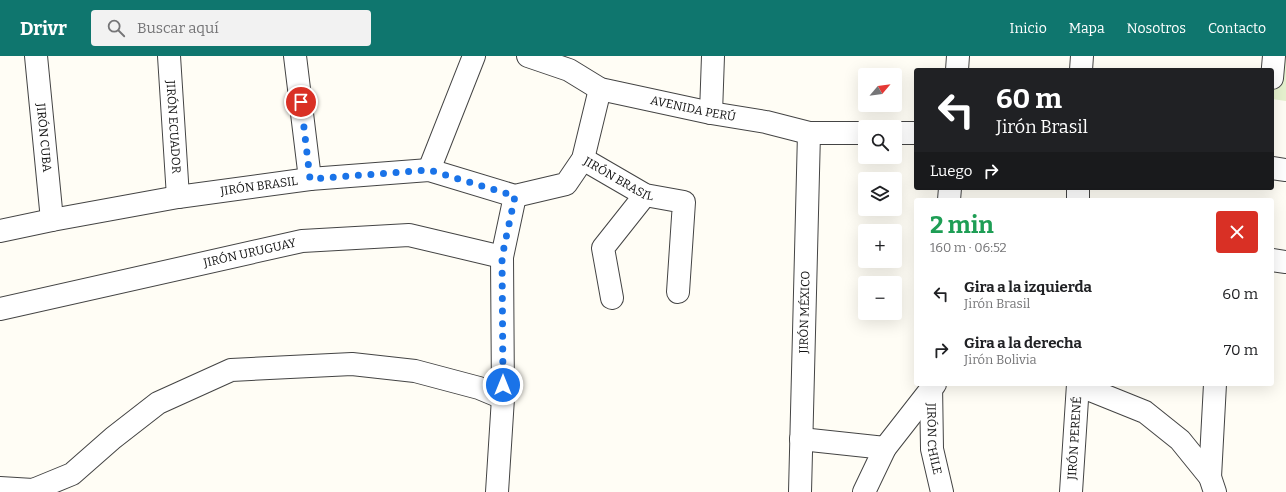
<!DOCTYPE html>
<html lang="es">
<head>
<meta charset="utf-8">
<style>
  body { margin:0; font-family:Bitter,serif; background:#f2f2f2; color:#202124; height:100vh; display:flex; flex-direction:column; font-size:15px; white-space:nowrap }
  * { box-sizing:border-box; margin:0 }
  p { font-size:13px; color:#757577 }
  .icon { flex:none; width:22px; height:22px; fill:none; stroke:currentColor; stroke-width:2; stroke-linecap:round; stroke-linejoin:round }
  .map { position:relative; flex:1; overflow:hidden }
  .side { position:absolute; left:914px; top:142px; width:360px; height:188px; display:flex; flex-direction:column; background:#fff; border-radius:4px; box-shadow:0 4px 16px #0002 }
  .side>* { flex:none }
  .hud { position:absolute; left:914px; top:12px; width:360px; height:122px; border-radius:4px; box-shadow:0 4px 16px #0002; background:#202124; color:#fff; overflow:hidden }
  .needle { width:26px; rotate:61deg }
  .tools { position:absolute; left:858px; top:12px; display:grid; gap:8px }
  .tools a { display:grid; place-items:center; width:44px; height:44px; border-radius:4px; background:#fff; box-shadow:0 4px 16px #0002; font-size:20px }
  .pin { position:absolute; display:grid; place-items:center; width:34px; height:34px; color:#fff; margin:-17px; border:2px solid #fff; border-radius:50%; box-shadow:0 1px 4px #0007 }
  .me { position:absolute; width:44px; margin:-22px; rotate:0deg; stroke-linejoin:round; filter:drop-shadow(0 0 3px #0008) }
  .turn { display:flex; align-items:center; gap:14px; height:84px; padding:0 16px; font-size:18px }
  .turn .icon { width:52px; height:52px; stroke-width:2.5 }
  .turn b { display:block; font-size:28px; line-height:34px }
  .then { display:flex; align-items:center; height:38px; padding:0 16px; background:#0003; gap:8px; font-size:15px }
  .round { display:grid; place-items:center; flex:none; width:42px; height:42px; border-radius:4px; background:#f2f2f2 }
  .headline { display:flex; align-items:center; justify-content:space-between; height:68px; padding:0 16px }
  h1 { font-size:24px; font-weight:700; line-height:30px; color:#1e9e55 }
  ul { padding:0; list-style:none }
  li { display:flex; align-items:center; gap:12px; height:56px; padding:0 16px }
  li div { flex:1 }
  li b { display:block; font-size:15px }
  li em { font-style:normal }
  header { display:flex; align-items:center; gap:24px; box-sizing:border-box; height:56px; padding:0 20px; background:#0f766e; color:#fff }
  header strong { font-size:19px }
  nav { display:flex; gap:22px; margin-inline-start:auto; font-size:14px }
  .search { width:280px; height:36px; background:#f2f2f2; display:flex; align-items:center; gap:10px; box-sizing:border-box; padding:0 14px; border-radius:4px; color:#757577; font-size:15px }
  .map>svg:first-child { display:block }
  .pitch { fill:#e6f2cf }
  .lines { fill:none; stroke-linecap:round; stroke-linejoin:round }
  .minor-casing { stroke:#444; stroke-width:24 }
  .minor { stroke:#fff; stroke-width:22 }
  .route { stroke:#1a73e8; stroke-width:7; stroke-dasharray:0 12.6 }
  .labels { text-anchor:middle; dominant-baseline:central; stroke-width:4; stroke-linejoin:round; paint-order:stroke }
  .street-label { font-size:12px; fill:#111; stroke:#fff }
</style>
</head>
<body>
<header>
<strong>Drivr</strong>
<div class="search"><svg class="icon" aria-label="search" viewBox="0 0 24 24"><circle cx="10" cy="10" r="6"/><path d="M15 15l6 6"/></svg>Buscar aquí</div>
<nav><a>Inicio</a><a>Mapa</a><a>Nosotros</a><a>Contacto</a></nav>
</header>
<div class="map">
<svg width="1286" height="436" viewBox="0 0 1286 436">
  <rect width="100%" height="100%" fill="#fffdf5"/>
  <!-- pitch -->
  <path class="pitch" d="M1276,0H1286V45L1272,43Z"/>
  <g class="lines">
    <defs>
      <g id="minor">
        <path id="s1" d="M36,0L52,164"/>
        <path id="s2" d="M169,0L178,141"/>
        <path d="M295,0L310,123"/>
        <path id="s3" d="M528,0L569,14L600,33L711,57L766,66L809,77H865"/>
        <path d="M957,14L958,0"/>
        <path d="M1081,14L1082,0"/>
        <path d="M1272,22L1274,0"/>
        <path d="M711,57L713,0"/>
        <path d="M895,77H916"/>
        <path id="s4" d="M583,103L645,139L684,146L678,236"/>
        <path d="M1272,112L1286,114"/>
        <path d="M429,114L474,0"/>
        <path d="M1078,132V144"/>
        <path d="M949,144L950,132"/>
        <path id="s5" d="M0,175L52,164L178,141L310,123L429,114L515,140L566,128L583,103L600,33"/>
        <path d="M1272,204L1286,206"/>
        <path d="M612,242L603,192L645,139"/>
        <path id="s6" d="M0,253L302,185L409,179L502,201"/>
        <path id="s7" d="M931,328L932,393L942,436"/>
        <path d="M1078,329L1145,356L1180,384L1210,421L1215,436"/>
        <path d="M801,383L885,392"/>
        <path d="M1210,421L1215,328"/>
        <path d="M0,432L33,434L72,418L113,382L158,347L231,314L352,308L415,315L479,332L503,342"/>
        <path d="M497,436L503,342L502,201L515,140"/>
        <path id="s8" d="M800,436L809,77"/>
        <path d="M864,436L885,392L935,328"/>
        <path id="s9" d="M1071,436L1078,328"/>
      </g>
    </defs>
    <!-- minor casing -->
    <use href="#minor" class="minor-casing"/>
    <!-- minor -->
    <use href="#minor" class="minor"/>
  </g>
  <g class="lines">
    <!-- route -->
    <path class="route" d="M301,46L310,123L429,114L515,140L502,201L503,329"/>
  </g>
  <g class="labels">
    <!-- street labels -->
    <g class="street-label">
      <text stroke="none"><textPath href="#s3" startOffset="175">AVENIDA PERÚ</textPath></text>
      <text stroke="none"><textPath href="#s2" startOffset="71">JIRÓN ECUADOR</textPath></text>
      <text stroke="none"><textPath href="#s1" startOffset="82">JIRÓN CUBA</textPath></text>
      <text stroke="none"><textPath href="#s4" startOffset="41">JIRÓN BRASIL</textPath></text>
      <text stroke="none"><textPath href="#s5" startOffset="263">JIRÓN BRASIL</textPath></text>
      <text stroke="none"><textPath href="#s6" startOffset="256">JIRÓN URUGUAY</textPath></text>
      <text stroke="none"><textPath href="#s8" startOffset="180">JIRÓN MÉXICO</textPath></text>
      <text stroke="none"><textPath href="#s7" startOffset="55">JIRÓN CHILE</textPath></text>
      <text stroke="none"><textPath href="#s9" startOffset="54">JIRÓN PERENÉ</textPath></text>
    </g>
  </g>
</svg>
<div class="tools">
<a><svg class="needle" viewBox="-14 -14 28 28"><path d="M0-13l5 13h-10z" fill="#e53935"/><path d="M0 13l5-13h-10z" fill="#757577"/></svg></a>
<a><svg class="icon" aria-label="search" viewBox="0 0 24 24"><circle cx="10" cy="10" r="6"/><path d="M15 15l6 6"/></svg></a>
<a><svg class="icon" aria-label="layers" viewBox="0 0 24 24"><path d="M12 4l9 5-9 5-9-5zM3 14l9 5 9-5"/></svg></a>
<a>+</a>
<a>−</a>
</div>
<div class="pin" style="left:301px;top:46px;background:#d93025"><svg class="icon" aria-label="arrive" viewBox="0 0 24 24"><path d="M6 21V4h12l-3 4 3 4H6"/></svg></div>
<svg class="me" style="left:503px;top:329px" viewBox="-20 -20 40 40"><circle r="17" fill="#1a73e8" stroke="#fff" stroke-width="3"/><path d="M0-11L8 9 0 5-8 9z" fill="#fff"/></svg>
<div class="hud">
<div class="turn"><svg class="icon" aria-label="left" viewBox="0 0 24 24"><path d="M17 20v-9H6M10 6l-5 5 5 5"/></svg><div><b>60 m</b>Jirón Brasil</div></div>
<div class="then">Luego<svg class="icon" aria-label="right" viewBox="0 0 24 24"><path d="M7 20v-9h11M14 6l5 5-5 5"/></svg></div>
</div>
<section class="side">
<div class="headline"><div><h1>2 min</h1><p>160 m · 06:52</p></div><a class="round" style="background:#d93025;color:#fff"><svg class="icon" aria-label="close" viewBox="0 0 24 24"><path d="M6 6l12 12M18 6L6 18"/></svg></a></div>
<ul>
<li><svg class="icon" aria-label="left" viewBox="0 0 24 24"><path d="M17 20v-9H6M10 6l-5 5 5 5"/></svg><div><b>Gira a la izquierda</b><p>Jirón Brasil</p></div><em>60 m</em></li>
<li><svg class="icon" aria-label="right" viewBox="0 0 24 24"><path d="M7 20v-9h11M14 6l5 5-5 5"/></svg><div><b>Gira a la derecha</b><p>Jirón Bolivia</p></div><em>70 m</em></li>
</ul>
</section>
</div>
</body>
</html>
